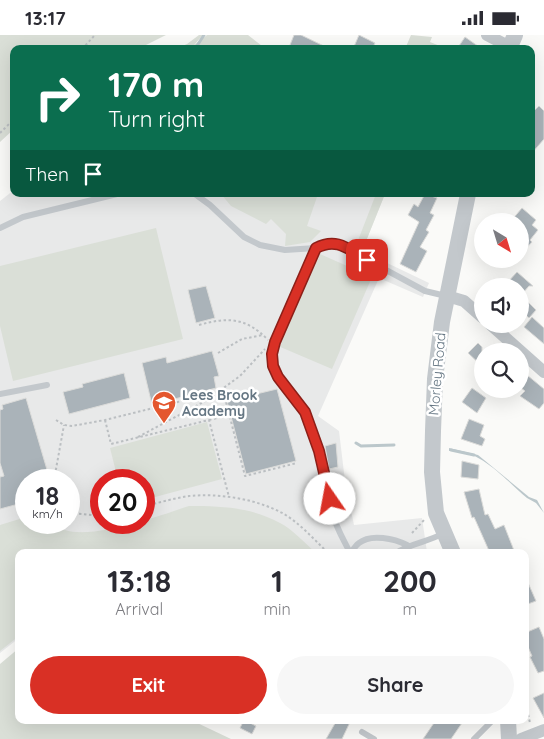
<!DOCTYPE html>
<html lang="en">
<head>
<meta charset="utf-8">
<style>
  body { margin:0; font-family:Quicksand,sans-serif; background:#f7f7f7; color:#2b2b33; height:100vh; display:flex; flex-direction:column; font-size:19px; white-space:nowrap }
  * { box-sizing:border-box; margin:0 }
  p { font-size:16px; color:#7c7c81 }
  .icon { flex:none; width:28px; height:28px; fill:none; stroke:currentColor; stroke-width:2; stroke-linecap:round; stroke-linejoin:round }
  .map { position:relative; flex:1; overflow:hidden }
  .side { position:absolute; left:15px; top:514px; width:514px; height:175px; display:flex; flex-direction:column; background:#fff; border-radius:10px; box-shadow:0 5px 20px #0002 }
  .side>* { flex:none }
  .guide { position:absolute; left:10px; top:10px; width:525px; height:152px; border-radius:10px; box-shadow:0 5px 20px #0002; background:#0b6e4f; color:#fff; overflow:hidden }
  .needle { width:32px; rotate:142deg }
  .controls { position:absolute; left:474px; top:178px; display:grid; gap:10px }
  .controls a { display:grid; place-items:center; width:55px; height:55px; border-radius:50%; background:#fff; box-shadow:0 5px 20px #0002; font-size:25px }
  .speed { position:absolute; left:15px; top:434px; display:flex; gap:10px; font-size:25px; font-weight:700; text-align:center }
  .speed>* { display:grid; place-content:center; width:65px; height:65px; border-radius:50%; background:#fff; box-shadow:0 5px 20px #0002; line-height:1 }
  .speed small { font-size:12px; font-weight:400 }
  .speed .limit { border:8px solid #d22; background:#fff; color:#111 }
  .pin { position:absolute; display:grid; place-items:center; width:42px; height:42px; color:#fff; margin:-21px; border-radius:10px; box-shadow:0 2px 8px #0006 }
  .me { position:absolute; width:55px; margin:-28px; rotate:348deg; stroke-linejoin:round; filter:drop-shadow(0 0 4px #0008) }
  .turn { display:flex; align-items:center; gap:18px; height:105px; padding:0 15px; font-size:22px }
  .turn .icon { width:65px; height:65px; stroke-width:2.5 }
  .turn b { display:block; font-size:35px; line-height:42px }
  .then { display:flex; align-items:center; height:48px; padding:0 15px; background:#0003; gap:10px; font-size:19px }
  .eta { display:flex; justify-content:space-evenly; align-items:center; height:85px; text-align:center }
  .eta b { font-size:30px; font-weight:800; line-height:35px }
  .action { display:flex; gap:10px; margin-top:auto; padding:10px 15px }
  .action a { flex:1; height:58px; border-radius:30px; background:#d93025; color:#fff; font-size:20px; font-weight:800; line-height:58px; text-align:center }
  .action a+a { background:#f7f7f7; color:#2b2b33 }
  .status { display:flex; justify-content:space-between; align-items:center; height:35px; padding:0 25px; background:#fff; direction:ltr }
  .status svg { height:14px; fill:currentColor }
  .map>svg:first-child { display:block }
  .built { fill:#e8e9e9; fill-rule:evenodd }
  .green { fill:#dadfd7 }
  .water { fill:#bbc7cb }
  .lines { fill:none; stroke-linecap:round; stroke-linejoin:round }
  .stream { stroke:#bbc7cb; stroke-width:3 }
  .building { fill:#aab3b9; stroke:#dcdcda }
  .path { stroke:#bbbfc2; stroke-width:2; stroke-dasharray:2.5 2.5; stroke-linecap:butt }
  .service { stroke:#c3c8cc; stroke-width:6 }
  .minor { stroke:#c3c8cc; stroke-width:12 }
  .tertiary { stroke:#c3c8cc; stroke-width:16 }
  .route-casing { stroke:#8d1f18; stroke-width:12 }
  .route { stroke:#d93025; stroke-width:9 }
  .labels { text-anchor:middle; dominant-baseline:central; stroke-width:5; stroke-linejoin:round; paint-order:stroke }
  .street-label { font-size:14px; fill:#657683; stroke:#fff }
  .poi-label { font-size:14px; font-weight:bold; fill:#657683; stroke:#fff; text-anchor:start }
</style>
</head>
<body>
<div class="status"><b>13:17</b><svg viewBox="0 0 49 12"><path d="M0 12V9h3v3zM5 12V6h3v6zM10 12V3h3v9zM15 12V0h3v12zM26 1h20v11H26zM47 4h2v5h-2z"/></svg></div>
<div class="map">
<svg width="544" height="704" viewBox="0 0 544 704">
  <rect width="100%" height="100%" fill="#fafaf8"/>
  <!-- built -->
  <path class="built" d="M14,155V159H385L362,216L429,248L423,262L379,243L318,381L339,396L345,446L354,490L422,483L427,517L19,518V603L0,618V166ZM26,445H69V488H26ZM101,445H144V488H101Z"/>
  <!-- green -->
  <path class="green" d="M0,0H166L138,14H14V94L0,107Z
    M199,0H203L194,10L207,0H248L266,14H176L187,9Z
    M411,0L432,2L430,7L440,11L442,14H405Z
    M221,159H318L307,191L321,196L310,207L285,211L286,199L271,184L266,189L231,171Z
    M376,159H385L362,216L357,208Z
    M156,193L183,304L13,346L0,291V231Z
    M320,219L372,242L332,334L278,311Z
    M207,387L222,444L144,465V445H118L110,413Z
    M189,471C221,471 251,472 280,488C292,494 305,508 315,517L19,518V601L0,616V490L26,482V488H52C76,513 161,480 189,471Z
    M19,613V685H191L231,704H0V629Z"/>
  <!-- water -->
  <path class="water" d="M449,413L478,420L529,462L537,465L544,478L536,468L527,463C506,445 478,412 449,416Z"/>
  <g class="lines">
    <!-- stream -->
    <path class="stream" d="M195,14L204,0
      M356,408L361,411L394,410
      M451,415L474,420"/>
  </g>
  <!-- building -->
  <path class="building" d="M294,0H301L330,14H297L290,10Z
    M359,0L375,8L372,14H353Z
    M465,2L482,14H457Z
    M539,71L544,76V104L531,119V79Z
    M425,159L437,163L430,178L434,180L426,195L429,197L420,212L427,216L416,237L400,229L419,187L408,180L414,169L418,172Z
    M522,173L536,185L532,190L538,195L530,205L532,207L520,220V186H511Z
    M517,237L533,251H529L521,260L536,275L529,283L520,275V251L507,248Z
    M206,251L215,283L196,288L188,255Z
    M532,282L544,293V309L524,292Z
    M478,308L482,312V331L468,318Z
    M212,316L219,341L214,342L216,353L152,370L142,328L166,322L167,328Z
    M124,338L130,363L69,379L63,357L83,352L82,349Z
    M527,340L544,354V368L539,374L520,361L525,356L520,352V348Z
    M472,353L486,363L477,378L462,367Z
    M277,354L296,426L246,439L227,366Z
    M26,363L50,445H26V467L0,474V442L4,441L0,428V375L3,374L2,370Z
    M469,384L484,390L480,401L485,404L482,411L461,404Z
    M336,408L338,432L329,434L325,411Z
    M462,426L479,430L478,444L461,442Z
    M479,454L485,480L488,479L495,494L504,490L515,518H490L474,482L472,483L464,457Z
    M525,541L536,566L525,570Z
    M539,592L544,604V636L538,638L530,622L532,621L525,605V598Z
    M544,658V683L533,663Z
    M244,685L256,691L252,699L240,693Z
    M337,685H351L342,704H326Z
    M436,685H464L451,704H423Z"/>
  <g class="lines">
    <!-- path -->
    <path class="path" d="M82,14L95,0
      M0,98L14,84
      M199,290C227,282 246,282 268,305
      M218,318L242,304L263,300
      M56,385L64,390L72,391L105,385L218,357L240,341L265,314
      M105,385L111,409L209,385L229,462
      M209,385L229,380
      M138,402L209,364L218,357L226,367L245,441L297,428
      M54,445L64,390
      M144,471C159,468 174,463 189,461C220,458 257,464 284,479C299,488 312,502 325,515H328
      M69,478L92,480L101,479
      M412,498L425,484
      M525,665L530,688"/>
    <!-- service -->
    <path class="service" d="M195,159L210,170L244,202L260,210L285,215L316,213
      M0,193L23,182L117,159
      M0,359L47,350
      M350,518C344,505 336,493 333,479C324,446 322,407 305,377C292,353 264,338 275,307L316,213L329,207L338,209L425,256L446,261
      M350,518C353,515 356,510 359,508C371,498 395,504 407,510
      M396,518C411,508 428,507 444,498
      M362,697L374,704
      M474,704L493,685"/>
    <!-- minor -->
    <path class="minor" d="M487,0L510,12
      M447,261L464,266L482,282
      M490,289L544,337
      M521,704L544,695"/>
    <!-- tertiary -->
    <path class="tertiary" d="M509,14L515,0
      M453,518L436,478L432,437L433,396L435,344L442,287L468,159
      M508,685L509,704"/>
  </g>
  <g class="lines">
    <defs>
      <path id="route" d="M330,464L319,416L305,377L278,342L273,331L272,319L275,307L316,213C337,202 348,214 367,225"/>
    </defs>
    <!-- route casing -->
    <use href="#route" class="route-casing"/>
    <!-- route -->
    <use href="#route" class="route"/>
  </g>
  <!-- icons -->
  <defs>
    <symbol id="school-pin" viewBox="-11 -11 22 30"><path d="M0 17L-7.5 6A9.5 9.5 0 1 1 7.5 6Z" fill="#e4572e" stroke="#fff"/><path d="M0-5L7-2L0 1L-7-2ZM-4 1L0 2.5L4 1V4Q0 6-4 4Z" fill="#fff"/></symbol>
  </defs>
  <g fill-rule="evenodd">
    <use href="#school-pin" x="150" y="354" width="28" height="38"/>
  </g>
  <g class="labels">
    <!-- street labels -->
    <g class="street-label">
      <text transform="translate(437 339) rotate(-85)">Morley Road</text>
    </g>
    <!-- poi labels -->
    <g class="poi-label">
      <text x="182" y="360">Lees Brook<tspan x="182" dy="16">Academy</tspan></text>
    </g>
  </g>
</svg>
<div class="controls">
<a><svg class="needle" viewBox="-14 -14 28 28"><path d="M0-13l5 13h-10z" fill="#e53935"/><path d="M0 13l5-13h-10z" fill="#7c7c81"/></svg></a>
<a><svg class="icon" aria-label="sound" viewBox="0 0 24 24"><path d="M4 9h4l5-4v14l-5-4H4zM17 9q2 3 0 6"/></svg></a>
<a><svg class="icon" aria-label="search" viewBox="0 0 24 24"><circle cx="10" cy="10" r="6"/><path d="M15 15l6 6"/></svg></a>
</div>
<div class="speed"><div>18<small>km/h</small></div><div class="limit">20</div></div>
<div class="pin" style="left:367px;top:225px;background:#d93025"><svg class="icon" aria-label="arrive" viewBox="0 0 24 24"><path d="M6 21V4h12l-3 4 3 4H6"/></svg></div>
<svg class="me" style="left:330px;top:464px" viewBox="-20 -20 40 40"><circle r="19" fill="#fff"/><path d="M0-13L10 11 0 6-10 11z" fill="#d93025"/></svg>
<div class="guide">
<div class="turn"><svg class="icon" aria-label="right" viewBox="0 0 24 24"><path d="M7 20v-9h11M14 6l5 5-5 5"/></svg><div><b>170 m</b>Turn right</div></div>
<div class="then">Then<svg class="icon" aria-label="arrive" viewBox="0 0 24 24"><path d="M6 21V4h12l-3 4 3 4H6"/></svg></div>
</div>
<section class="side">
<div class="eta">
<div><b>13:18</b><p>Arrival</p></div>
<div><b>1</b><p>min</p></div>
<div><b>200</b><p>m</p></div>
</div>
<div class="action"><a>Exit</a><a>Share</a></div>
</section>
</div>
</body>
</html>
